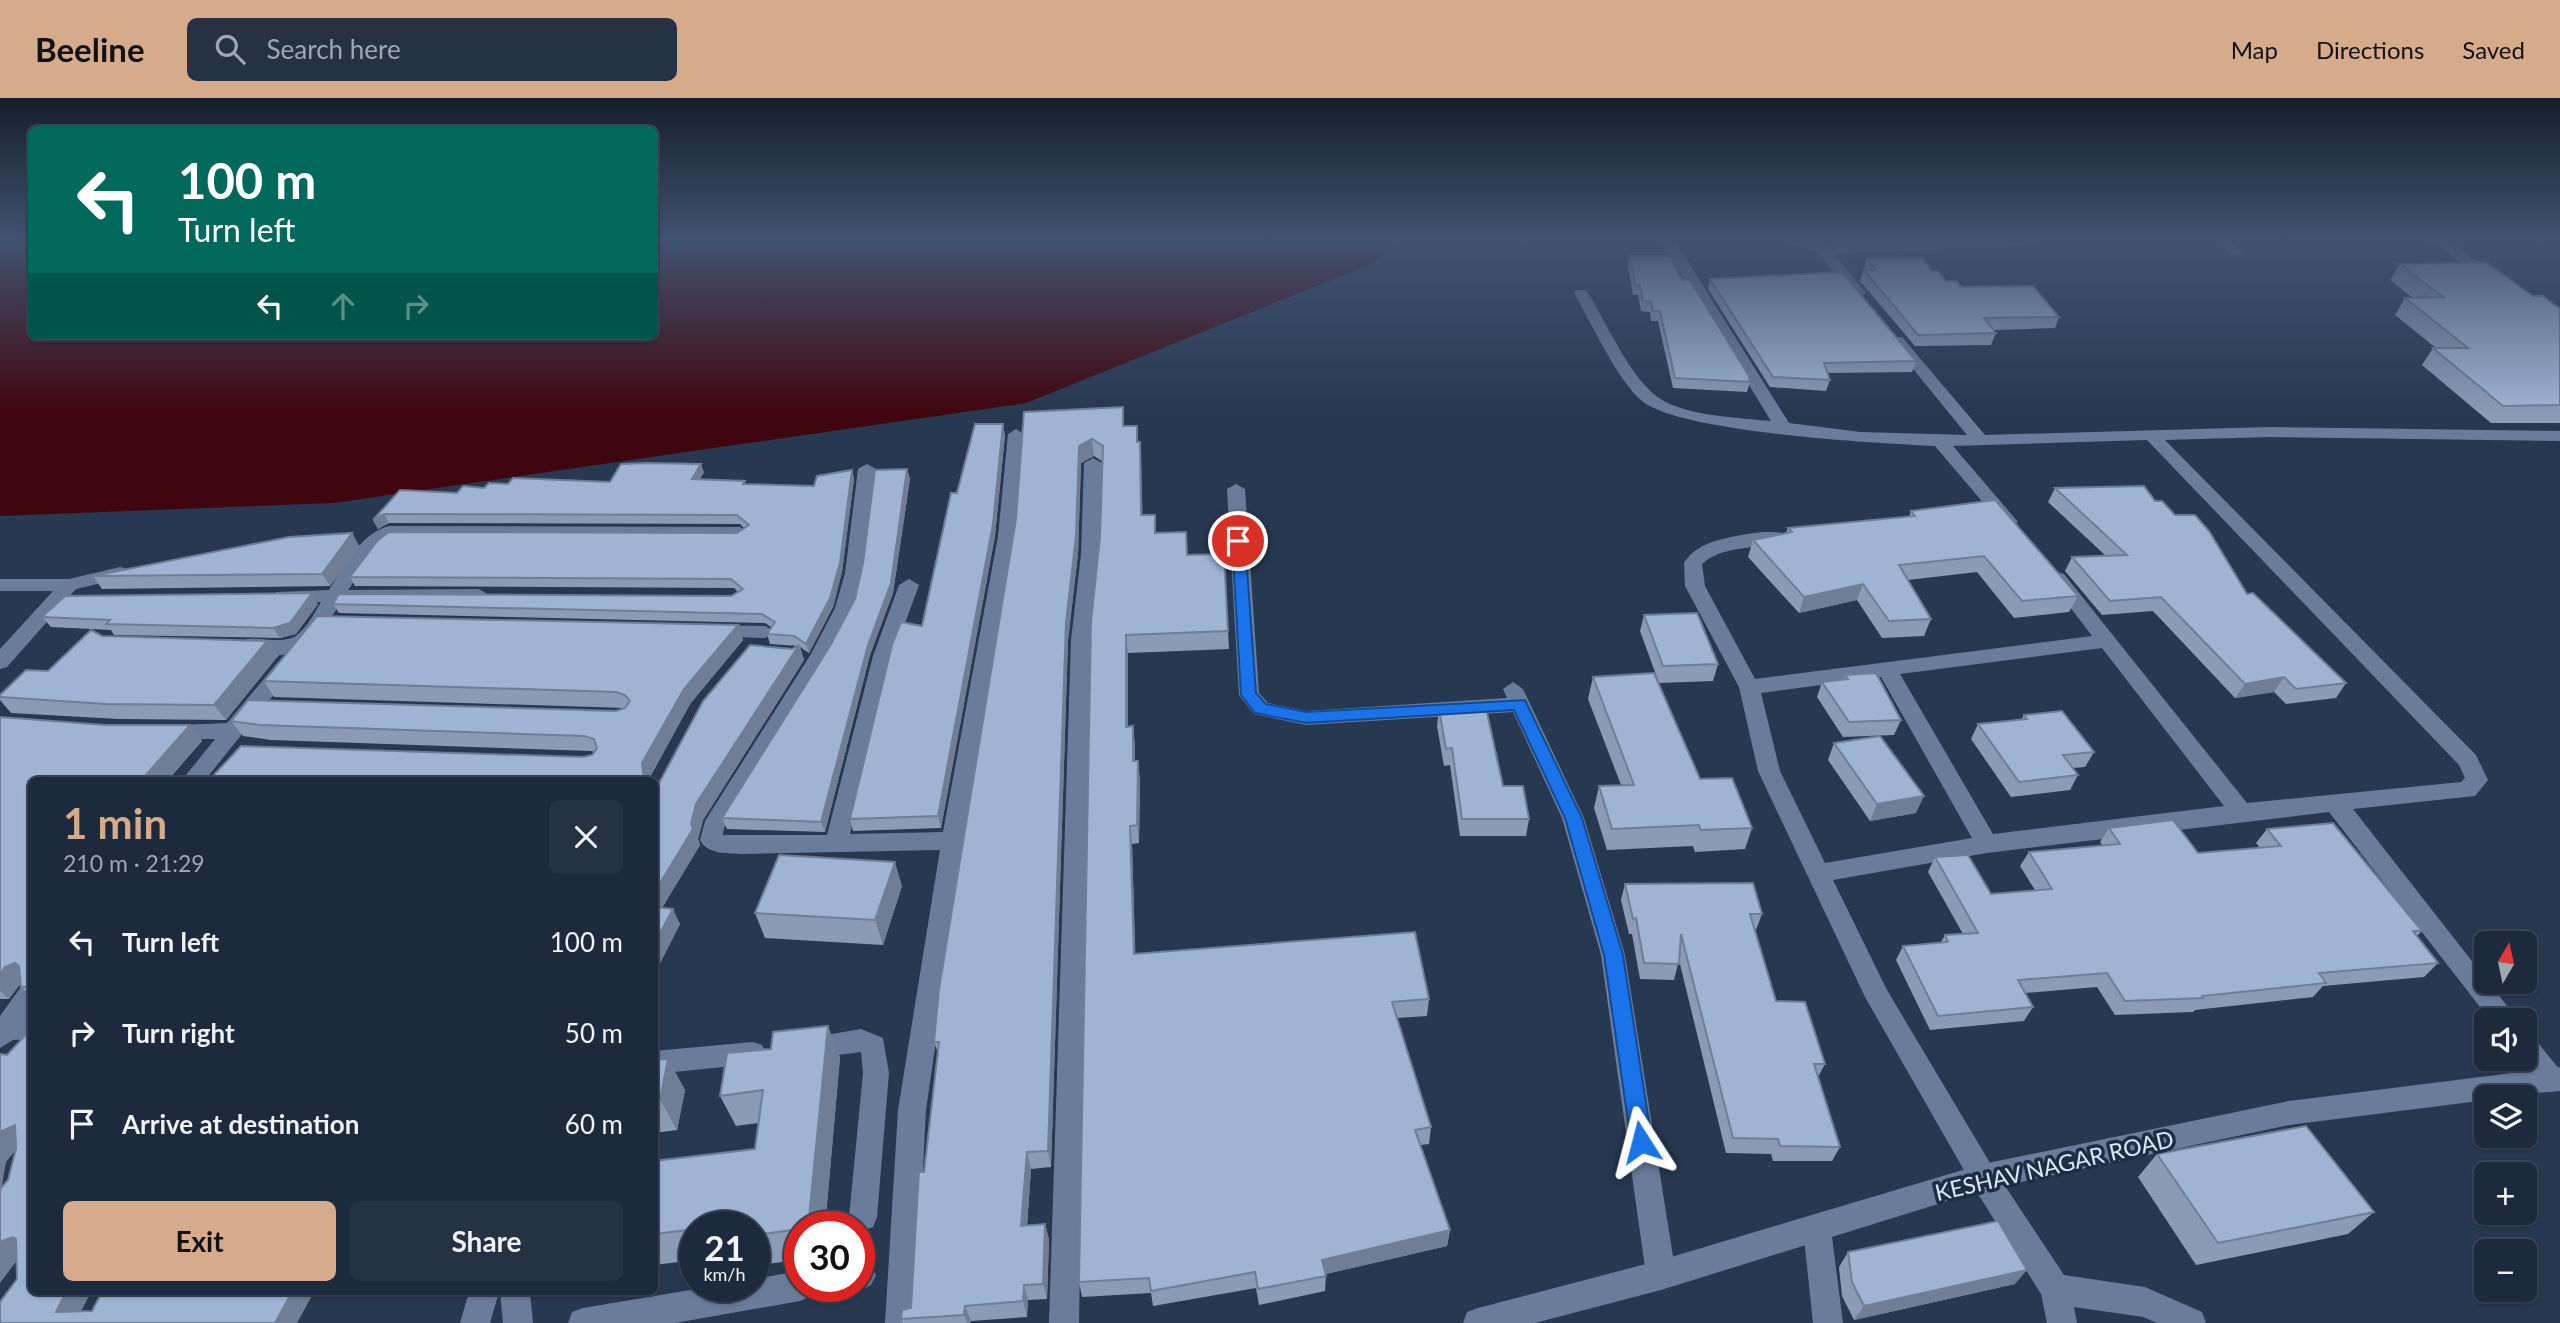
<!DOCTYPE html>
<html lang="en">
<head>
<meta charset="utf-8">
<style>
  body { margin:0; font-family:Lato,sans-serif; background:#253244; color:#f1f3f6; height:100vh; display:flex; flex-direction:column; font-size:26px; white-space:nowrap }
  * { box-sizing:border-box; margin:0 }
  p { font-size:23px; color:#a0a7b0 }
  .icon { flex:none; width:38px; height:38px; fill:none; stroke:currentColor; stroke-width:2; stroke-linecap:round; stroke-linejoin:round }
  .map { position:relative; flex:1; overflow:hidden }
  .sheet { position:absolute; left:28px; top:679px; width:630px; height:518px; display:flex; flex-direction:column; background:#1d2a3d; border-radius:10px; box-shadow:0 2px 5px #0004,0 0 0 2px #3b4657 }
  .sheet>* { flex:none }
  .top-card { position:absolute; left:28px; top:28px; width:630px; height:214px; border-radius:10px; box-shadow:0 2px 5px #0004,0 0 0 2px #3b4657; background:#00695c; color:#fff; overflow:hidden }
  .needle { width:46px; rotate:9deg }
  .fabs { position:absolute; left:2474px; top:833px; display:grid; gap:14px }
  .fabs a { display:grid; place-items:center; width:63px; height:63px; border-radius:10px; background:#1d2a3d; box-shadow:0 2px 5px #0004,0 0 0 2px #3b4657; font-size:35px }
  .speed { position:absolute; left:679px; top:1113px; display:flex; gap:14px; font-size:35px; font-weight:700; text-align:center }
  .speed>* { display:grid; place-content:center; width:91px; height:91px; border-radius:50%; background:#1d2a3d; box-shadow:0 2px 5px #0004,0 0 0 2px #3b4657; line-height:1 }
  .speed small { font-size:18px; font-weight:400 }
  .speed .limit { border:10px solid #d22; background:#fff; color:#111 }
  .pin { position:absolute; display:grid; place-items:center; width:60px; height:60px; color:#fff; margin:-30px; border:4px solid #fff; border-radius:50%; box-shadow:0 2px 7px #0007 }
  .me { position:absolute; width:77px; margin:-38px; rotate:351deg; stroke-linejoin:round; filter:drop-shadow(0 0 5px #0008) }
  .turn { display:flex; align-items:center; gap:24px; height:147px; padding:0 35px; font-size:32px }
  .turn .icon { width:91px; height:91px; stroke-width:2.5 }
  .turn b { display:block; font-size:49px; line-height:60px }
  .lanes { display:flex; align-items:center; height:66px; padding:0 35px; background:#0003; justify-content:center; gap:35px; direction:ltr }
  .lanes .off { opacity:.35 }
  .round { display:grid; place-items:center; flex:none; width:74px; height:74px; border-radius:10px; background:#253244 }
  .summary { display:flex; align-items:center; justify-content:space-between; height:119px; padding:0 35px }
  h1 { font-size:42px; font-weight:700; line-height:52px; color:#d6ab8b }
  .cta { display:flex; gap:14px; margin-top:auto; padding:14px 35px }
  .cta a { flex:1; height:80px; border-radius:10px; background:#d6ab8b; color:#111; font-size:28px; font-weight:700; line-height:80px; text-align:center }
  .cta a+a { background:#253244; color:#f1f3f6 }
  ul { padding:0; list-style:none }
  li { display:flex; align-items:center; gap:21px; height:91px; padding:0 35px }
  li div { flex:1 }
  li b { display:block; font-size:26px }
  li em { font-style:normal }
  header { display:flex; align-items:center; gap:42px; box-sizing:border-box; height:98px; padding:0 35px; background:#d6ab8b; color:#111 }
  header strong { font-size:33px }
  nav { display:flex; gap:38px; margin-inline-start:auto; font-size:24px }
  .search { width:490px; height:63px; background:#253244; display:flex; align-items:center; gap:18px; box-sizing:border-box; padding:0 24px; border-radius:10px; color:#a0a7b0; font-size:26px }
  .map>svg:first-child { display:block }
  .water { fill:#40060f }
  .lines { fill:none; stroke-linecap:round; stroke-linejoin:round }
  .minor { fill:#697c99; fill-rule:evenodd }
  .tertiary { fill:#697c99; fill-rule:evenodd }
  .wall { fill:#899bb5 }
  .shaded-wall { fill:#6f7e94 }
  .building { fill:#9fb4d3; stroke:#6f7e94; stroke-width:2 }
  .route { fill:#1a73e8; stroke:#114b97; stroke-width:2 }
  .labels { text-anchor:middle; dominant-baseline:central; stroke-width:7; stroke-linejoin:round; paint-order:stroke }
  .near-street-label { font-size:23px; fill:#dce7f7; stroke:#1d2d46 }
</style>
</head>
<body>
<header>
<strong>Beeline</strong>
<div class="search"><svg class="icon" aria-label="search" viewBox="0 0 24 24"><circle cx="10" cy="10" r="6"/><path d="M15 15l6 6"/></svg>Search here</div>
<nav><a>Map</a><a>Directions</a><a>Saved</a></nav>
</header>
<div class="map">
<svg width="2560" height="1225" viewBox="0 0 2560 1225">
  <rect width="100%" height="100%" fill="#273851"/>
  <!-- water -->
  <path class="water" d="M0,143H31L32,238H654L655,143H1406L1371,166L1026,305L334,405L0,418Z"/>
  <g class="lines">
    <!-- minor -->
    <path class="minor" d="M1661,143H1675L1789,325L1861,334L1967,337L1892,245V239H1902L1985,337L2269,329L2560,333V343L2269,339L2165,342L2476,657L2488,682L2475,698L2353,711L2518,922H2490L2329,714L1987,755L1833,782L1887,892L1993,1070L2064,1177L2145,1189L2202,1214L2206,1225H2157L2143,1219L2074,1209L2077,1225H2047L2041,1196L1973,1088L1865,899L1758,673L1739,589L1685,488L1684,465C1689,457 1696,451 1705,447C1719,440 1780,427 1790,439C1778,454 1727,442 1702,466L1705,488L1755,581L2092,538L2048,480L2057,474L2064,476L2247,705L2461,684L2465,680L2459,667L2147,342L1953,348L2018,424L2009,429L2003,428L1935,348C1878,345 1681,335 1642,303C1617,282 1591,224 1574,195L1576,192H1586C1607,224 1631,285 1664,303C1691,318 1740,320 1771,323ZM2102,550L2224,708L1993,736L1900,576ZM1881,579L1972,740L1825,765L1780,673L1761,595Z
      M1784,143H1808L1824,148L2032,143L2025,147L1834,156L1866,195L1859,199L1854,198L1819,155Z
      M2217,143H2232L2244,155L2232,158Z
      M2431,143H2448L2501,181L2499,184H2489Z
      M1016,331L1024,336L1016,438L965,743L926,1012L915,1225H885L898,1012L940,752L740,756C726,755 707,756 700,742L705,723L811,556L835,510L845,475L858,371L867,366L876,371L863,475L855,510L831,557L724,730L723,737H827L873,558L899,487L909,481L919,487L893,558L850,736L943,734L998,438L1008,336Z
      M1093,360L1102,365L1099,456L1091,542L1079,1225H1049L1071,542L1081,456L1084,365Z
      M1236,386L1245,391L1259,595L1268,605L1306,613L1507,600L1503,591L1513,584L1523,591L1584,720L1625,857L1676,1177L1671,1187L1661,1192L1651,1187L1646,1177L1601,857L1562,720L1513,614L1306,627L1254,616L1239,597L1227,391Z
      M389,428L740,429L749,435L740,441L393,440L371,459L348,492L479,491L489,497L479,503L341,504C314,548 294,568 238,553L235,548C246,531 282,551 298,536C308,528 315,514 321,504H283L273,498L276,494L329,492C343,469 361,435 389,428Z
      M120,469L127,471L129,475L127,479L76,491L7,569L0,571V551L53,493H0V481H69Z
      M714,527L765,528L775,534L765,540L707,538L704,533L707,528Z
      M285,562L295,569L292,574L205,682H182L215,641H166L158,638L155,633L158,628L227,625L278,564Z
      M32,883V914L28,919H32V941L13,942L0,950V918L23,886Z
      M861,931L883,940L889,975L877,1119L873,1129L863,1133L853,1129L849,1119L863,975L861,954L806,961L797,958L793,950L797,942Z
      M2525,937L2534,940L2560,972V991L2552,994L2543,990L2519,961H2525Z
      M753,944L762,947L766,955L762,963L753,966L654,976V953Z
      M1817,1117L1827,1121L1831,1131L1843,1225H1813L1803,1131L1807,1121Z
      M859,1162L871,1167L876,1177L871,1187L861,1192L851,1188H859Z
      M800,1173V1188H815L811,1198L800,1203L675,1225H568L572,1214L583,1210L714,1188H754V1181Z
      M469,1194H499L490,1225H460Z
      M500,1194H530L533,1225H503Z"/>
    <!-- tertiary -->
    <path class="tertiary" d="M2560,969V993L2487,999V1002L2289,1027L1983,1092L1661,1192L1535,1225H1463L1467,1214L1478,1210L1661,1162L1983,1066L2289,1003Z"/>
  </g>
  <!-- wall -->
  <path class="wall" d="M1630,158L1682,182L1750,284L1747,294L1673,290L1658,223H1651L1650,214L1641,213L1638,197H1633L1628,168Z
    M1867,161L1932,173L1946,183L1961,189L2059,219L2055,230L1993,232L1996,235L1991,247L1915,248L1860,183Z
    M2400,166L2533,198L2560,211V325H2491L2422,267L2433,250H2436L2395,217L2405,200H2413L2390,182Z
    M1710,181L1916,263L1912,274L1827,275L1830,282L1826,293L1770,289L1708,191Z
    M1024,314L1125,328L1139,344H1140L1142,417L1156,435L1188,457L1224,456L1229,551L1128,555V628L1135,646V663L1140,681L1139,745L1132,746L1135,856L1429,901L1427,918L1397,920L1431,1029L1429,1046L1421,1047L1450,1132L1447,1148L1326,1176L1325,1193L1259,1207L1256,1190L1153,1208L1151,1195L1082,1199L1079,1184L1102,363L1094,358L1081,365L1078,456L1068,542L1051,1069L1031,1071L1027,1127L1045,1126L1049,1142L1047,1201L1028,1202L1027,1219L971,1223L970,1225H903L901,1221L911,1210L924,1074L938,955L934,944L1016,421Z
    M1005,337L995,438L941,730L853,733L850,721L922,528L957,395Z
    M907,371L910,381L893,495L870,557L825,734L727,731L722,720L830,548L855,501L863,465Z
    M852,372L854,381L842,474L833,509L809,555L800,549L804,562L703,722L698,741L700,747L662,810L680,826L654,877V690L657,689L792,551L798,548L770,546L767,536L771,529L765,525L339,515L333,506L731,498L738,494L734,490L355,488L350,479L737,435L744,430L740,426L389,425L378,431L373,422L400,392L457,395L508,386L610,384L704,374L700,381L746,386L814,388Z
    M2055,390L2155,403L2175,417L2247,496L2346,585L2336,600L2286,606L2274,594L2235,600L2153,513L2102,517L2065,473L2072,459L2106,458L2048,404Z
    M1911,413L2078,498L2069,514L2014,520L1977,474L1908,482L1931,521L1924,538L1882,540L1857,502L1799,515L1748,459L1753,442L1786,435L1788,430L1909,419Z
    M352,435L359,448L330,488L102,491L93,478Z
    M318,506L296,536L280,540L114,537L111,532L51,529L42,519Z
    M1644,517L1718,566L1713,583L1659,585L1640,533Z
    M738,527L743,542L690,606L649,681L583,659L592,657L594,654L591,653L271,642L243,638L231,623L616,613L625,610L274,599L264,583Z
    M102,538L267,543L278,558L226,622L118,621L11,615L0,602V597L48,573Z
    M1845,577L1901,622L1894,637L1843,639L1817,599L1822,584L1844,581Z
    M1593,579L1752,730L1745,751L1695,754L1693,748L1607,752L1594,710L1599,688L1621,687L1588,601Z
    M1439,611L1529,721L1526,738H1460L1450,667L1444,668L1437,628Z
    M2024,617L2094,654L2085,669L2073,670L2078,677L2070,692L2011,699L1971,641L1978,626L2021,622Z
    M0,619L105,627H190L202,643L168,682H32V899L21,889V885L9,901H0Z
    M1834,645L1916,715L1870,723L1828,662Z
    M2109,730L2198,755L2260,750L2256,745L2267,731L2422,833L2417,838L2438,865L2424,879L2323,888L2313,899L2195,912L2193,914L2115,917L2097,889L2025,895L2033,909L2024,923L1930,932L1896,862L1903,848L1941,844L1945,837L1963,836L1928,774L1935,759L1991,796L2035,792L2020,768L2029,754L2103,748L2100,744Z
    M1625,786L1762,816L1756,832H1755L1776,903L1825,966L1818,979L1840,1049L1832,1063H1773L1771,1056L1726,1055L1679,862L1674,882L1640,881L1632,836H1629L1621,802Z
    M902,788L883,847L765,840L755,815Z
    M840,959L825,1129H800V1162L766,1166L760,1154H754V1129H695V1162L654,1167V1063L755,1051L758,1025L736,1028L720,998Z
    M668,961L685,992L677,1032L654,1035V962Z
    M2157,1056L2374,1114L2348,1136L2196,1167L2138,1079Z
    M1848,1154L2015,1186L1854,1222L1842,1198L1839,1169Z
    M530,1194H555L533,1196Z"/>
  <!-- shaded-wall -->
  <path class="shaded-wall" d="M1003,326L1005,337L995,438L941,730L938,718Z
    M1092,341L1094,358L1081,365L1078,456L1068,542L1051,1069L1048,1053L1066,524L1079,348Z
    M1140,344L1141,361L1143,435L1141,417Z
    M701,366L704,374L695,390L692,381Z
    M907,371L910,381L893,495L870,557L825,734L821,724Z
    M852,372L854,381L842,474L833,509L809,555L806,546Z
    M384,416L389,425L378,431L373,422Z
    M352,435L359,448L330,488L322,476Z
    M1863,486L1857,502L1799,515L1804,499Z
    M312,495L318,506L296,536L280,540L273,530Z
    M738,527L743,542L690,606L649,681V682H644L642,665L684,591Z
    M1126,537L1128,555V647L1126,629Z
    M267,543L278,558L226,622L214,607Z
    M799,547L804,562L703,722L698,741L700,747L654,823V795L691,726L696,706Z
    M2284,579L2274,594L2235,600L2245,586Z
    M190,627L202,643L167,682L144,679Z
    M1133,628L1135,646V681L1133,663Z
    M1138,663L1140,681L1139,745L1137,727Z
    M1924,698L1916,715L1870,723L1877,706Z
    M1130,728L1132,746L1136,874L1134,856Z
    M895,764L902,788L883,847L875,822Z
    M673,811L680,826L654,877V846Z
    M15,865L31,881L21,884L9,901L0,893V876L5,869Z
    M828,928L840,959L825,1129H808Z
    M668,961L685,992L677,1032L660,1002Z
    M15,1027L20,1047L6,1064L0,1099V1036L2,1033Z
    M1027,1054L1031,1071L1026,1144L1021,1128Z
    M1045,1126L1049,1142L1047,1201L1043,1186Z
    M1450,1132L1447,1148L1321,1177L1322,1162Z
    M13,1139L31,1153L21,1157L0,1185V1146L2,1143Z
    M2027,1172L2015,1186L1854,1222L1864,1208Z
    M1024,1187L1028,1202L1027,1219L1023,1203Z
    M66,1194H91L75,1225L56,1214Z
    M292,1194H314L297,1225H275Z
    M965,1208L971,1223L970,1225H967L964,1217Z"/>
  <!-- building -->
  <path class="building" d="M1630,158H1670L1682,182H1690L1749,278L1750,284L1675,280L1660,213H1653L1651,204L1643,203L1640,187H1635Z
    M1922,160L1932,173H1938L1946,183H1957L1961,189L2033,188L2059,219L1984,220L1996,235L1918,237L1864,172H1876L1867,161Z
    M2486,164L2533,198H2543L2560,211V307L2503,308L2433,250H2468L2405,200L2443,199L2400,166Z
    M1842,174L1916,263L1824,265L1830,282L1773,279L1710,181Z
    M1123,309V328H1137V344H1140L1141,417H1155V435L1186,434L1187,457L1224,456L1228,533L1126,537V629L1133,628V663H1138L1137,727L1130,728L1134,856L1415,834L1429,901L1392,904L1431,1029L1415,1032L1450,1132L1322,1162L1326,1178L1258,1191L1255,1174L1151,1193L1149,1180L1079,1184L1091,524L1100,439L1103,348L1092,341L1079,348L1076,438L1066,524L1048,1053L1027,1054L1021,1128L1045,1126L1043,1186L1024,1187L1023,1203L965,1208L964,1217L901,1221L902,1212L911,1210L919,1074H924L939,944H934L939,891L1016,421L1024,314Z
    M975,326H1003L993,426L938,718L850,721L892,547L901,524L922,528L951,395H957Z
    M647,365L701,366L692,381L745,383L743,386L814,388L817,378L852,372L840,465L830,500L806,546L794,538L767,536L775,524L762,516L333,506L339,496L731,498L743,491L731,481L350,479L378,442L389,434L737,435L749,427L737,417L384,416L373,422L400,392L457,395L463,388L484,390L489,385L508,386L513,380L610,384L621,366Z
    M907,371L891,485L868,547L821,724L722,720L830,548L855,501L863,465L875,372Z
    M2144,388L2155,403H2162L2175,417H2195L2209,433L2247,496L2253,495L2346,585L2296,591L2284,579L2245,586L2161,499L2110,503L2072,459L2127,457L2055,390Z
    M1995,402L2078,498L2022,503L1984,458L1899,467L1931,521L1889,523L1863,486L1804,499L1753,442L1792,434L1788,430L1915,418L1911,413Z
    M352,435L322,476L93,478L289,439Z
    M312,495L290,525L273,530L106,526L110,522L42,519L65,498Z
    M1697,515L1718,566L1663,568L1644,517Z
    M317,518L738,527L684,591L642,665L644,682H209L241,648L583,659L592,657L597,650L594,641L584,638L260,627L231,623L248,602L616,613L625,610L630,603L625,597L616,594L264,583Z
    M91,532L102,538L267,543L214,607L106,606L0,599V597L26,572L48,573Z
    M750,547L792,551L799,547L696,706L691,726L693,731L654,795V690L657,689L703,603Z
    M1654,575L1700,681L1732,680L1752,730L1701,732L1699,727L1612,731L1599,688L1634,687L1593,579Z
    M1876,575L1901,622L1849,624L1822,584L1848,581L1845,577Z
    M1486,610L1503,688H1523L1529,721H1462L1452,650L1446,651L1439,611Z
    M2062,613L2094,654L2063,657L2078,677L2019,684L1978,626L2027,621L2024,617Z
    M0,619L105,627H190L144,679L178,682H32V889H21L19,868L15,865L5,869L0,876Z
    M1880,638L1924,698L1877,706L1834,645Z
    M2173,722L2198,755L2281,748L2267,731L2333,725L2422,833H2413L2438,865L2319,875L2326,885L2202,898L2203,900L2125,903L2107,875L2018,882L2033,909L1938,918L1903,848L1948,844L1945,837L1978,835L1935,759L1968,757L1991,796L2052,791L2029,754L2120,746L2109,730Z
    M779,757L895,764L875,822L755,815Z
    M1753,785L1762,816H1750L1776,903L1805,904L1825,966H1814L1840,1049L1780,1048L1778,1041L1733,1040L1681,836L1679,866L1644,865L1636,820L1633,821L1625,786Z
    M654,809L673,811L654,846Z
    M828,928L808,1129H800V1131L754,1137V1129H751L752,1124L715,1129H695V1131L654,1136V1063L755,1051L763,992L720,998L727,955L771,951L773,934Z
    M32,930V1194H66L56,1214L92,1213L102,1194H292L275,1225H0V1204L17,1181L16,1141L13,1139L2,1143L0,1146V1091L8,1082L16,1051L15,1027L2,1033L0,1036V956L7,957Z
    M668,961L660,1002L654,1003V962Z
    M2306,1028L2374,1114L2218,1145L2157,1056Z
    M1998,1123L2027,1172L1864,1208L1852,1184L1848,1154Z"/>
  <!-- sky -->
  <linearGradient id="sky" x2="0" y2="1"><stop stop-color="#151f2d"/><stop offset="0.45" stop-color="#415370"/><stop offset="1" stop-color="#415370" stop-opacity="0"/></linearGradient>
  <rect width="2560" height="315" fill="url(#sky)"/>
  <!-- route -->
  <path class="route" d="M1238,438L1245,443L1256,595L1266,606L1306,614L1525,602L1582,720L1623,857L1652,1044L1649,1051L1641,1053L1634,1051L1631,1044L1604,857L1565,720L1514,612L1306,625L1255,615L1241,597L1232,443Z"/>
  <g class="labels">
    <!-- near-street labels -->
    <g class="near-street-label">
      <text transform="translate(2054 1067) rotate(-13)">KESHAV NAGAR ROAD</text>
    </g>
  </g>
</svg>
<div class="fabs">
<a><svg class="needle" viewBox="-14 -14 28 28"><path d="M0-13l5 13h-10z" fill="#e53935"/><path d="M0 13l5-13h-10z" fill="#a0a7b0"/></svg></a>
<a><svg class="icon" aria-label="sound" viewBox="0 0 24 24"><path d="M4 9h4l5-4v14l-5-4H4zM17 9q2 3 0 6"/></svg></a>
<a><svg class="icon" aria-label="layers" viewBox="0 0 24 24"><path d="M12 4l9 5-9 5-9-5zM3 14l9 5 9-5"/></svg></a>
<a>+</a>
<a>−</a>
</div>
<div class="speed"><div>21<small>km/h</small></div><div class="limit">30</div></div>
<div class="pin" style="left:1238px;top:443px;background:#d93025"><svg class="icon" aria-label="arrive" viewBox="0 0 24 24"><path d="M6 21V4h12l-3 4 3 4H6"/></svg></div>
<svg class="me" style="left:1641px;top:1044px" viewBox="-20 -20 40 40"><path d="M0-17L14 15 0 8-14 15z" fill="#1a73e8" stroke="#fff" stroke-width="4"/></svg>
<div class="top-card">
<div class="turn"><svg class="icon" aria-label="left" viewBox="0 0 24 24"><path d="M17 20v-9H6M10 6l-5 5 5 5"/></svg><div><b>100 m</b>Turn left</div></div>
<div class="lanes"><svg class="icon" aria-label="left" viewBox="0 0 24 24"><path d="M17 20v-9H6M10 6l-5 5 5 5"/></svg><svg class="icon off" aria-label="ahead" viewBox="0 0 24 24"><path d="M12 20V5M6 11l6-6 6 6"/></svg><svg class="icon off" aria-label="right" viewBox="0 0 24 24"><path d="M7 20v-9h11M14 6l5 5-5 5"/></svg></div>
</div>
<section class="sheet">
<div class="summary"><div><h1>1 min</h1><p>210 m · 21:29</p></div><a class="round"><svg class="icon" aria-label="close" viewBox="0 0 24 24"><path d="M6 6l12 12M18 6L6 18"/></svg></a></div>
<ul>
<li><svg class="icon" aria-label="left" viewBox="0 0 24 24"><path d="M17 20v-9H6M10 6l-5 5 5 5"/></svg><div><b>Turn left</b></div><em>100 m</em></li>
<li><svg class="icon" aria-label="right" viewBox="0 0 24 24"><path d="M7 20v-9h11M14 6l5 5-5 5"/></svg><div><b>Turn right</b></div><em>50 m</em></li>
<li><svg class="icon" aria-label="arrive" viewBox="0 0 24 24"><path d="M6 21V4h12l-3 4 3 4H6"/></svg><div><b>Arrive at destination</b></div><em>60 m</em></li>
</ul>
<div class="cta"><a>Exit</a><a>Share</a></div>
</section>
</div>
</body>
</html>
